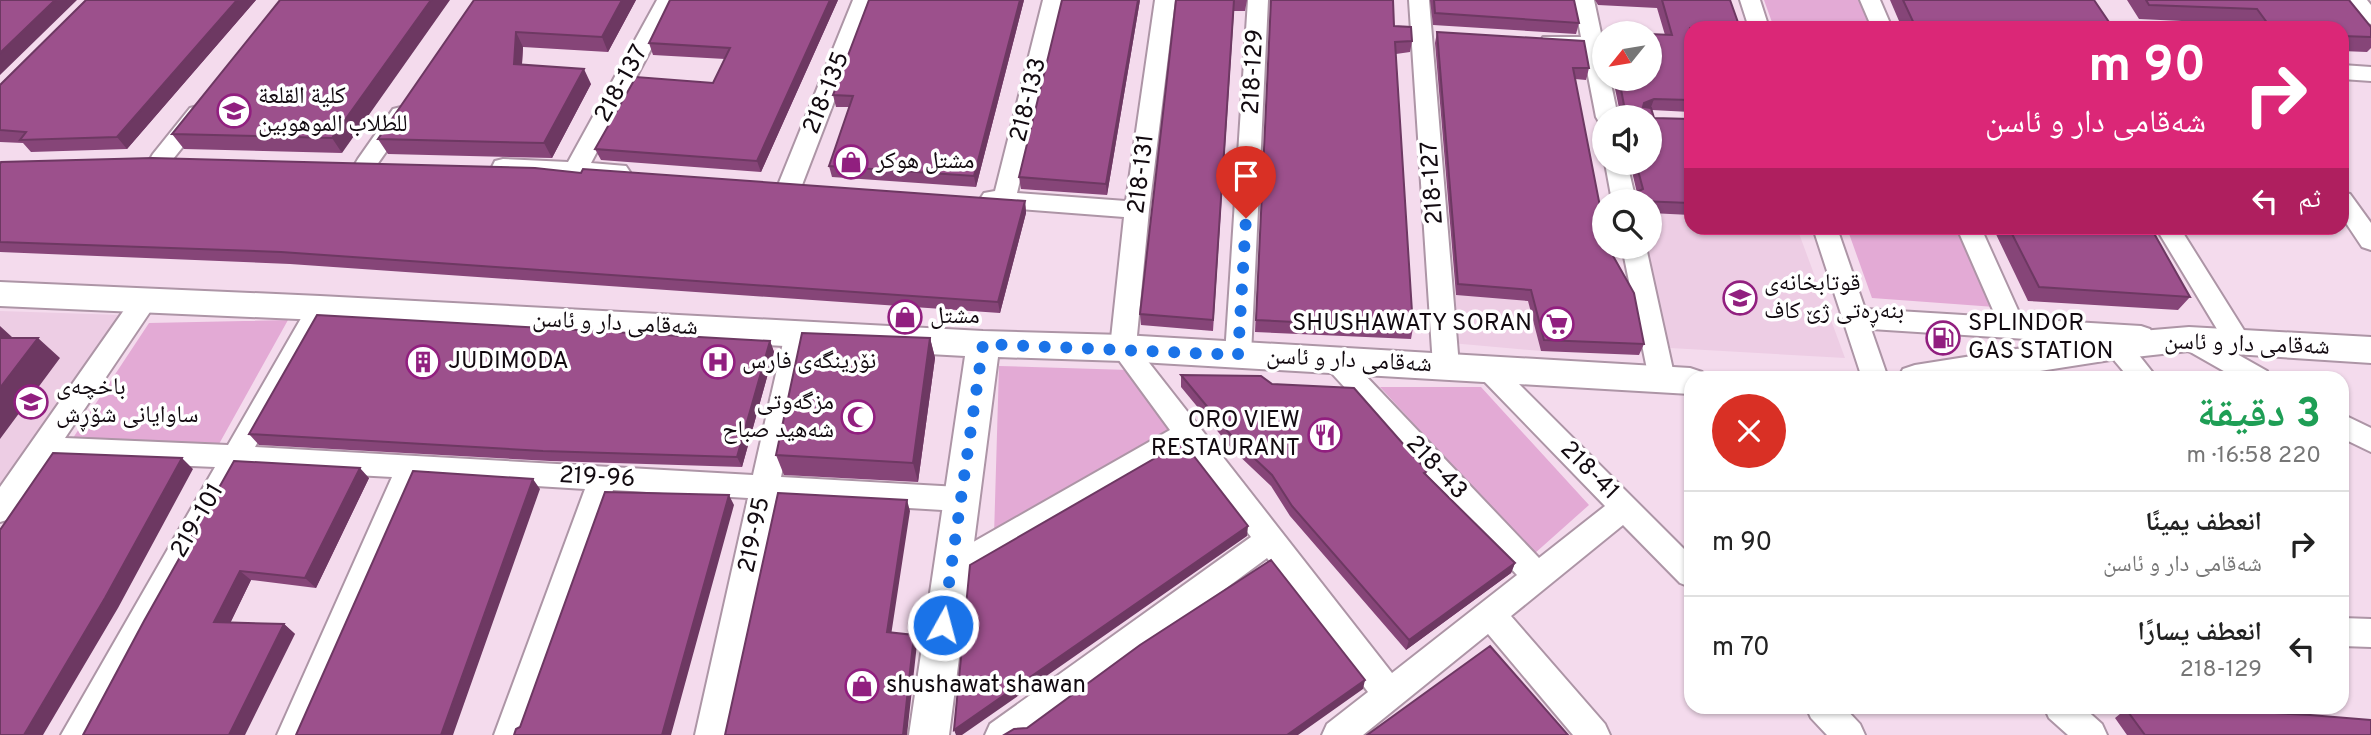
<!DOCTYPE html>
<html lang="ar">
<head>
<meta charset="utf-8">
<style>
  body { margin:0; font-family:Overpass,"Noto Naskh Arabic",sans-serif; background:#f6f6f6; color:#222; direction:rtl; height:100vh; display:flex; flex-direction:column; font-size:26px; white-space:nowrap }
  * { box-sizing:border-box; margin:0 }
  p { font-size:23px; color:#767676 }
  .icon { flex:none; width:38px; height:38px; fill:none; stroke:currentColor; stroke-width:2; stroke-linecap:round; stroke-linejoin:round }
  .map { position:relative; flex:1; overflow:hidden; direction:ltr }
  .panel { position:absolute; left:1684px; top:371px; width:665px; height:343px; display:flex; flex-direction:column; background:#fff; border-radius:21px; box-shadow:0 2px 5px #0004; direction:rtl }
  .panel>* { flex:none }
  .top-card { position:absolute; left:1684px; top:21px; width:665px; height:214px; border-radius:21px; box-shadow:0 2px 5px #0004; direction:rtl; background:#db2777; color:#fff; overflow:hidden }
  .needle { width:46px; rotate:240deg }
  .tools { position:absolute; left:1592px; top:21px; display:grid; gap:14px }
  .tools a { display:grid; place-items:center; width:70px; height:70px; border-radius:50%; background:#fff; box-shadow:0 2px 5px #0004; font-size:35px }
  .pin { position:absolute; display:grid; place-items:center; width:60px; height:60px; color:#fff; margin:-72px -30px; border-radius:50% 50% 50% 0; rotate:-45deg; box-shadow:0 0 7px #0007 }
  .pin .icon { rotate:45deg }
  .me { position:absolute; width:77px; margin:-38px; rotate:7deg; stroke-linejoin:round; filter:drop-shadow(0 0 5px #0008) }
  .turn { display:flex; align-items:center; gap:24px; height:147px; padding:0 28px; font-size:32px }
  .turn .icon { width:91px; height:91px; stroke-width:2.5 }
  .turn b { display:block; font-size:49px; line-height:60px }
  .then { display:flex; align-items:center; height:66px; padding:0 28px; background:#0003; gap:14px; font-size:26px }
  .round { display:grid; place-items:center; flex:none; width:74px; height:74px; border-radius:37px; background:#f6f6f6 }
  .headline { display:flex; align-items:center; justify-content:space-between; height:119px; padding:0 28px }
  h1 { font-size:42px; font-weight:700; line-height:52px; color:#1e9e55 }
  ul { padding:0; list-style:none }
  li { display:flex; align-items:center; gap:21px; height:105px; padding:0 28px; border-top:2px solid #e0e0e0 }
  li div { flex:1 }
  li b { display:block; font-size:26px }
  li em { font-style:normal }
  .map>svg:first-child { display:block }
  .built { fill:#edcde4 }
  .green { fill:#e3aad5 }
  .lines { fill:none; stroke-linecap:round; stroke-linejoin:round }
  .minor-casing { stroke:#ad95a6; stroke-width:4 }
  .tertiary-casing { stroke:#ad95a6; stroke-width:4 }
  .minor { fill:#fff; fill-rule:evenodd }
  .tertiary { fill:#fff; fill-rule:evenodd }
  .wall { fill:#864578 }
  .shaded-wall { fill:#6d3862 }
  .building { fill:#9c508c; stroke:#6d3862; stroke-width:2 }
  .route { stroke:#1a73e8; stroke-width:12; stroke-dasharray:0 21.6 }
  .labels { text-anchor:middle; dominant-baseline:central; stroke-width:7; stroke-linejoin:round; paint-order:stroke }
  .street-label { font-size:24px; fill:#120a10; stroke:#fff }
  .poi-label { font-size:24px; fill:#120a10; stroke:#fff; text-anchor:start }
</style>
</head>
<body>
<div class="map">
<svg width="2371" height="735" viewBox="0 0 2371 735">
  <rect width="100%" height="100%" fill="#f4dbed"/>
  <!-- built -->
  <path class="built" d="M1650,213L1690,215V228H1797L1845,358L1670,348L1644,247H1650Z
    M1447,294L1528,299L1541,351L1451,343Z
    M0,311L122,315L0,490Z"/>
  <!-- green -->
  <path class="green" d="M1764,0H1869L1881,28H1774Z
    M1847,228H1962L1995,307L1872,298Z
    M288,320L219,444H69L149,323Z
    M999,366L1129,370L1183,426L994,536Z
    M1380,387H1481L1589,505L1534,554Z"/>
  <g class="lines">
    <defs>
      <path id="minor" d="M657,0H677L591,163L626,166L630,172L626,178L618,180L495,173L492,167L495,161L503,159L568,162Z
        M853,0H873L802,185L798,191L790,193L782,191L778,185Z
        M1043,0H1063L1017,193L1126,201L1155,0H1175L1149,210L1136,346L1392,673L1517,575L1326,367L1322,360L1326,353L1335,350L1344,353L1539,558L1605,506L1479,376L1475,369L1479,362L1488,359L1497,362L1690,555V587L1680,583L1623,525L1511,616L1605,724L1610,735H1573L1488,634L1363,735H1322L1327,724L1368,692L1267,558L1027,735H985L990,724L1251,537L1184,449L960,579L950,583L940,579L935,570L940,561L1170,430L1110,348L1124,217L992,207L984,205L980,199L984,193L995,191Z
        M1248,0H1268L1251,355L1247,362L1238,365L1229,362L1225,355Z
        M1409,0H1429L1459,366L1455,373L1446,376L1437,373L1433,366Z
        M1574,0H1594L1605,52V79H1610L1618,117H1605V124L1599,122L1596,117L1583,50L1543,47L1540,42L1543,37H1581Z
        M1740,0H1760L1769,28H1749Z
        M1860,0H1880L1892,28H1872Z
        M2346,0H2367L2371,5V24L2364,22Z
        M2342,65L2371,67V81L2342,79Z
        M198,106L206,108L209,113L206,118L169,164L161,167L153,164L150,159L153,154L190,108Z
        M401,107L409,109L412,114L409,119L374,169L366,172L358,169L355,164L358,159L393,109Z
        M1605,163H1627L1636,201H1612Z
        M2342,192L2350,194L2371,223V250L2362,247L2342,217Z
        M1813,228H1837L1865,309L1996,317L1957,228H1981L2022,319L2141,326L2150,329L2154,336L2150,343L2131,345L2157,378H2129L2108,353L2105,344L1871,329L1888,378H1862Z
        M2156,228H2180L2247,335L2251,342L2247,349L2238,352L2229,349Z
        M1622,247H1646L1675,379L1671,386L1662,389L1653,386L1649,379Z
        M145,291L154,293L158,300L65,438L228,445L311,301L320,299L329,301L333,308L255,447L753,475L785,334L789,327L798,324L807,327L811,334L781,477L959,487L969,491L973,499L969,507L959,511L776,500L727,735H695L748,498L613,490L526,735H494L585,489L420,479L309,735H277L392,477L243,469L94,735H61L215,467L50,460L10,519L0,522V487L136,293Z
        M2182,329L2198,332L2267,371L2271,378H2236L2185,349L2173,346L2169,339L2173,332Z
        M2342,414L2371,428V452L2342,438Z
        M2342,618L2371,619V647L2342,646Z
        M1806,707H1844L1860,724L1865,735H1827L1811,718Z
        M2044,707H2083L2102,724L2107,735H2068L2049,718Z"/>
      <path id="tertiary" d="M0,282L320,296L983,331L1123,335L1690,368L1702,372L1705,378H1690V394L1123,361L998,357L949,735H909L965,356L320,320L0,306Z
        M2189,327L2371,337V363L2189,351L2117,359L1996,378H1898L1903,369L1915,365L2117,333Z"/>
    </defs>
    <!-- minor casing -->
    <use href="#minor" class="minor-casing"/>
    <!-- tertiary casing -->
    <use href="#tertiary" class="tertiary-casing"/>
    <!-- minor -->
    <use href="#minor" class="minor"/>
    <!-- tertiary -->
    <use href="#tertiary" class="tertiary"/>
  </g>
  <!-- wall -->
  <path class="wall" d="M86,0H256L127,149L31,152L23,143L0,142V85Z
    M280,0L342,153L184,149L172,134Z
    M474,0H636L608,52L523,47L522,64L591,84L552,158L388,154L378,139Z
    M838,0L761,172L601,160L595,149L713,83L725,59L653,55L649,43Z
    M1024,0L976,187L832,177L829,166L849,107H836L833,95Z
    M1140,0L1107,195L1021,189L1019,177Z
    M1176,0H1247L1245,11H1234L1213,331L1141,325L1140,314Z
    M1271,0L1394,26L1412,41L1410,52L1396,54L1413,328L1411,339L1255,332Z
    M1430,0H1574L1579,23L1576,34L1433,25Z
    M1595,0H1730L1690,28V112L1652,110L1654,118L1690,119V215L1650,213V201H1634L1637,193L1630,163H1650V117H1615L1619,108L1613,79H1650L1665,35L1657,8L1598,5Z
    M1890,0H2094L2113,28H1902Z
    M2127,0H2349L2371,27V48L2367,52L2342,51V28H2249L2246,24L2139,19Z
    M1437,32L1589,68L1586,80L1575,79L1605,247L1644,344L1639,355L1541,351L1528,301L1456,295L1435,43Z
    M0,164L581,173L1025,201L1026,213L1000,313L290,264L0,252Z
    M1993,228H2151L2190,297L2178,310L2028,301Z
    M930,338L935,358L918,482L784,475L776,455Z
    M770,341L774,352L742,467L550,461L259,445L249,434Z
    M1181,375L1272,384L1427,471L1426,474L1515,563L1511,573L1406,650L1290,516L1271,486L1233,450L1181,387Z
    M234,461L369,478L316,588L251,580L230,623L284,624L295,634L83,735Z
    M2126,709L2371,735H2127L2115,718Z"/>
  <!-- shaded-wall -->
  <path class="shaded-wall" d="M55,0H77L0,75V53Z
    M237,0H256L127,149L117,137Z
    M431,0H450L342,153L332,138Z
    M622,0H636L608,52L602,37Z
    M830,0H838L761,172L757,161Z
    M1020,0H1024L976,187L974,176Z
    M1138,0H1140L1107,195L1106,184Z
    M516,32L523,47L521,79L514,64Z
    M584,69L591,84L552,158L544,143Z
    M1654,99L1650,110L1640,115L1644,103Z
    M1025,201L1026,213L1000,313L998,302Z
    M0,326L12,337L0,353Z
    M38,338L60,358L0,439V388Z
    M930,338L935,358L918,482L913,463Z
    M770,341L774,352L742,467L737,457Z
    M182,458L193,469L118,608L43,735H24Z
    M360,468L369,478L316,588L305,578Z
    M533,479L540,489L453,735H441Z
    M729,495L734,505L671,735H662Z
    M907,500L910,511L890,642L887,632Z
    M1248,526L1247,536L962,735H956L954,730Z
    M1515,563L1511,573L1406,650L1409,640Z
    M240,571L251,580L226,632L214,622Z
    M284,624L295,634L245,735H229Z
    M914,635L917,644L907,735H903Z
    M1365,680L1363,689L1298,735H1287Z"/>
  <!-- building -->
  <path class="building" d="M0,0H55L0,53Z
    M86,0H237L117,137L20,140L26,132L0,130V85Z
    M280,0H431L332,138L172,134Z
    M474,0H622L602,37L516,32L514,64L584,69L544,143L378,139Z
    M670,0H830L757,161L595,149L636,77L713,83L730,48L649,43Z
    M869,0H1020L974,176L829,166L853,96L833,95Z
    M1062,0H1138L1106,184L1019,177Z
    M1176,0H1234L1213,320L1140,314Z
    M1271,0H1393L1394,26L1411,27L1412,41L1395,42L1413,328L1256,320Z
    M1434,0H1574L1579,23L1435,13Z
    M1662,0H1730L1740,28H1690V100L1654,99L1644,103L1643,107L1651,108L1654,118L1690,119V203L1639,201L1637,192L1643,189L1636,163H1650V117H1620L1618,108L1624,105L1619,79H1650V34L1672,35Z
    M1903,0H2094L2113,28H1916Z
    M2146,0H2349L2371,27V37L2342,36V28H2271L2257,9L2149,5Z
    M1437,32L1584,41L1589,68H1573L1605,232V247H1608L1634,293L1644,344L1544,340L1531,290L1458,284Z
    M1609,32L1637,33H1609Z
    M152,158L535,168L581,173L583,169L1025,201L998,302L281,252L0,242V164L1,162Z
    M2009,228H2151L2190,297L2039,287Z
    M317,315L770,341L737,457L543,451L249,434Z
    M802,333L930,338L913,463L776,455Z
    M0,338H38L0,388Z
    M1181,375L1261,376L1272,384L1354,388L1427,471L1424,473L1515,563L1409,640L1292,506L1272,475L1234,439Z
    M1183,442L1248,526L954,730L970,565Z
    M53,453L182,458L105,598L24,735H0V530Z
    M234,461L360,468L305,578L240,571L214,622L284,624L229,735H83L144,621Z
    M413,471L533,479L441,735H296Z
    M605,492L729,495L662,735H514L516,729L520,727Z
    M778,493L907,500L887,632L914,635L903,735H725Z
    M1271,560L1365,680L1287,735H1004L1014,729L1027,728L1140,645Z
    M1490,646L1568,735H1367Z
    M2126,709L2222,710L2310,715L2371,720V735H2145Z"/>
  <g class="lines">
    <!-- route -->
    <path class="route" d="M943,625L983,344L1238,355L1246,218"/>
  </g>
  <!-- icons -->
  <defs>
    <symbol id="school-ring" viewBox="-11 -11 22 22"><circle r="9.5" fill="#fff" stroke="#911f7f" stroke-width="1.5"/><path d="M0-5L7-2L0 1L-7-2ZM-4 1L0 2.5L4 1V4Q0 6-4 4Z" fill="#911f7f"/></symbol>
    <symbol id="shop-ring" viewBox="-11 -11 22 22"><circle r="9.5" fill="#fff" stroke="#911f7f" stroke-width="1.5"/><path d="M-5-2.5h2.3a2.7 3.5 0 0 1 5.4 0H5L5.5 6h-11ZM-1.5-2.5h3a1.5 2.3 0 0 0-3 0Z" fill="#911f7f"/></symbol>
    <symbol id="supermarket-ring" viewBox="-11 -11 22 22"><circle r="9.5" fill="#fff" stroke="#911f7f" stroke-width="1.5"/><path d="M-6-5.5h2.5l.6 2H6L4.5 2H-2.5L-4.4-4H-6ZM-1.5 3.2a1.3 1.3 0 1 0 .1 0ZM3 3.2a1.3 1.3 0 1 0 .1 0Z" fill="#911f7f"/></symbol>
    <symbol id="fuel-ring" viewBox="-11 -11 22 22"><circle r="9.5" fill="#fff" stroke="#911f7f" stroke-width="1.5"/><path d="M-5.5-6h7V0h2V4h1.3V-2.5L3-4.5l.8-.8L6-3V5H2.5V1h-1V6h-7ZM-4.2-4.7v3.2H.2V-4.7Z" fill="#911f7f"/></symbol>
    <symbol id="building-ring" viewBox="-11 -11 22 22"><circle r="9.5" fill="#fff" stroke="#911f7f" stroke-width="1.5"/><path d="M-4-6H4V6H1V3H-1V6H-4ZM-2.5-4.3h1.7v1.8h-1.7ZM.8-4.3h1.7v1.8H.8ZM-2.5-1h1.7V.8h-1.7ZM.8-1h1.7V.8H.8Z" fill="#911f7f"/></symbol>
    <symbol id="hospital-ring" viewBox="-11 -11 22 22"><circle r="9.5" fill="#fff" stroke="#911f7f" stroke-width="1.5"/><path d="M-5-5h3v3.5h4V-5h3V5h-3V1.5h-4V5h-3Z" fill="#911f7f"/></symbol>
    <symbol id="mosque-ring" viewBox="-11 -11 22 22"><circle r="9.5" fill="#fff" stroke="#911f7f" stroke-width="1.5"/><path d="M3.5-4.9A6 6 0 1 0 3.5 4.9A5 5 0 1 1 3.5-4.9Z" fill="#911f7f"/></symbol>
    <symbol id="restaurant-ring" viewBox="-11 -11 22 22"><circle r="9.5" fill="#fff" stroke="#911f7f" stroke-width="1.5"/><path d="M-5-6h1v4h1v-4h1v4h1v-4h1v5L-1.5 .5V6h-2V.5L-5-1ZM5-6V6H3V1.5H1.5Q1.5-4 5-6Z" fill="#911f7f"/></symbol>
  </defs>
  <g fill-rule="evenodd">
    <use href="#school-ring" x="215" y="92" width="38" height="38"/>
    <use href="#shop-ring" x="832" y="143" width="38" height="38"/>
    <use href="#school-ring" x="1721" y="279" width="38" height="38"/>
    <use href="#shop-ring" x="886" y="298" width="38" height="38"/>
    <use href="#supermarket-ring" x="1538" y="305" width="38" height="38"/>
    <use href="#fuel-ring" x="1924" y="319" width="38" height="38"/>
    <use href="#building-ring" x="404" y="343" width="38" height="38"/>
    <use href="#hospital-ring" x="699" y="343" width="38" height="38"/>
    <use href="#school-ring" x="12" y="383" width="38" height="38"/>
    <use href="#mosque-ring" x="839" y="398" width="38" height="38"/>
    <use href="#restaurant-ring" x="1306" y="416" width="38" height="38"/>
    <use href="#shop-ring" x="843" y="667" width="38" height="38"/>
  </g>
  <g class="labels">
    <!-- street labels -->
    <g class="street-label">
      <text transform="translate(1254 72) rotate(-87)">218-129</text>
      <text transform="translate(622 84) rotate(-61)">218-137</text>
      <text transform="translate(827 93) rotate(-68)">218-135</text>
      <text transform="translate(1029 100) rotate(-76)">218-133</text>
      <text transform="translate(1142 174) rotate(-83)">218-131</text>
      <text transform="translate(1433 183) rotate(-94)">218-127</text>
      <text transform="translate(615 324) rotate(3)">شەقامی دار و ئاسن</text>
      <text transform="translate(2247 345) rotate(2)">شەقامی دار و ئاسن</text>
      <text transform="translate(1349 361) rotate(3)">شەقامی دار و ئاسن</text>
      <text transform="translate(1436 468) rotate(47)">218-43</text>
      <text transform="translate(1589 471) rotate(45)">218-41</text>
      <text transform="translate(597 478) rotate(3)">219-96</text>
      <text transform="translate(198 521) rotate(-60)">219-101</text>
      <text transform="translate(755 535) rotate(-78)">219-95</text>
    </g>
    <!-- poi labels -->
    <g class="poi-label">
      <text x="258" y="97">کلیة القلعة<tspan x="258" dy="28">للطلاب الموهوبین</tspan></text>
      <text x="876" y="162">مشتل هوكر</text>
      <text x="1764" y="284">قوتابخانەی<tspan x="1764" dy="28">بنەڕەتی ژێ کاف</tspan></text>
      <text x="930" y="317">مشتل</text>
      <text x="1532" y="324" text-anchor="end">SHUSHAWATY SORAN</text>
      <text x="1968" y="324">SPLINDOR<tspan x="1968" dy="28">GAS STATION</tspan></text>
      <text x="448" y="362">JUDIMODA</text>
      <text x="742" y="362">نۆرینگەی فارس</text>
      <text x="56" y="388">باخچەی<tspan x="56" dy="28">ساوایانی شۆڕش</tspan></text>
      <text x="834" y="403" text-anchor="end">مزگه‌وتی<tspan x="834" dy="28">شه‌هید صباح</tspan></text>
      <text x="1300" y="421" text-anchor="end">ORO VIEW<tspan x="1300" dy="28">RESTAURANT</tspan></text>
      <text x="886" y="686">shushawat shawan</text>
    </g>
  </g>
</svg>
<div class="tools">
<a><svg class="needle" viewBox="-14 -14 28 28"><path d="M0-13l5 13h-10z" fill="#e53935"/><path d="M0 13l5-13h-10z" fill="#767676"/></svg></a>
<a><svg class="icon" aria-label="sound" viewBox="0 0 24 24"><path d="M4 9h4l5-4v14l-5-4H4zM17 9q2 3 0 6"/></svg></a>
<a><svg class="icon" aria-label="search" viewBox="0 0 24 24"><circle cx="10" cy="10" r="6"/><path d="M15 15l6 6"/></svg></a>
</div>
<div class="pin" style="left:1246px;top:218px;background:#d93025"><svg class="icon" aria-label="arrive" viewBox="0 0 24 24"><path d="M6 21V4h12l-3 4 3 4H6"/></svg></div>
<svg class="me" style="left:943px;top:625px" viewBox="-20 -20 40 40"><circle r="17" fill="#1a73e8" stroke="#fff" stroke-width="3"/><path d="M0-11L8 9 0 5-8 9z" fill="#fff"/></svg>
<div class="top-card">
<div class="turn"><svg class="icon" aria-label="right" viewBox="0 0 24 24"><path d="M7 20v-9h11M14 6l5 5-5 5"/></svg><div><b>90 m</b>شەقامی دار و ئاسن</div></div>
<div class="then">ثم<svg class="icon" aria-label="left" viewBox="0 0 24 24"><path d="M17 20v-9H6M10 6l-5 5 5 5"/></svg></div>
</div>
<section class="panel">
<div class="headline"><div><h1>3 دقيقة</h1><p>220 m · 16:58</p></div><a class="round" style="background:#d93025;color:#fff"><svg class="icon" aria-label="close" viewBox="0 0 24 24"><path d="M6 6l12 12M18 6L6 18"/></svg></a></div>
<ul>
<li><svg class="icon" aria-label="right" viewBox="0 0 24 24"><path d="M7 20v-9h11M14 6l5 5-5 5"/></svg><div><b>انعطف يمينًا</b><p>شەقامی دار و ئاسن</p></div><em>90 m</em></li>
<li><svg class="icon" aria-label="left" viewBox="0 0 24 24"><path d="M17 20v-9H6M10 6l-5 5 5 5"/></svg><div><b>انعطف يسارًا</b><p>218-129</p></div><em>70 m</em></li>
</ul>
</section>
</div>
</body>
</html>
